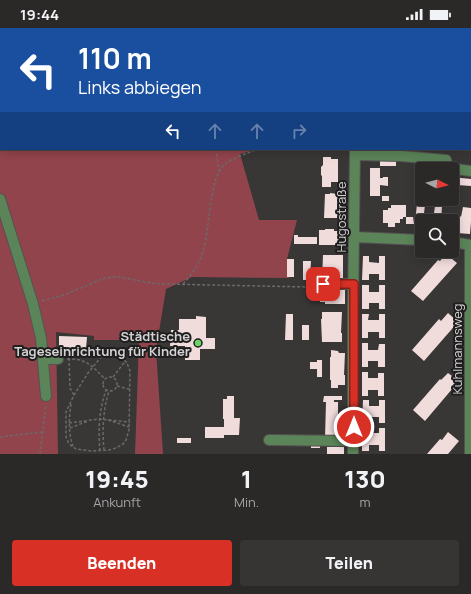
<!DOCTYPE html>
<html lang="de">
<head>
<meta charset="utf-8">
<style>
  body { margin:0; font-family:Manrope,sans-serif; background:#373434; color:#f1f3f6; height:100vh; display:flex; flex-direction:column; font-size:15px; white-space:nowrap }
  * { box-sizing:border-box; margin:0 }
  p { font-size:13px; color:#a6a6a8 }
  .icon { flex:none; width:22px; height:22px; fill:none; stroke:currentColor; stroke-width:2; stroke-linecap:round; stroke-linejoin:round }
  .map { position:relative; height:426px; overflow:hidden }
  .sheet { display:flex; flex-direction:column; background:#2b2828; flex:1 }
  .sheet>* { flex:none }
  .guide { position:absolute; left:0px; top:0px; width:471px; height:122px; box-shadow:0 2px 10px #0003,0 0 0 1px #474445; background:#1a4fa0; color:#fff; overflow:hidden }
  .needle { width:26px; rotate:96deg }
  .buttons { position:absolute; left:415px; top:134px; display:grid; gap:8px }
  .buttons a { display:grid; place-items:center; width:44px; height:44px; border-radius:4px; background:#2b2828; box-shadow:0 2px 10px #0003,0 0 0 1px #474445; font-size:20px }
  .pin { position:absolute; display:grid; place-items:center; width:34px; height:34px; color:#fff; margin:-17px; border-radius:8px; box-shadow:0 2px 6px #0006 }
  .me { position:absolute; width:44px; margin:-22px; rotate:0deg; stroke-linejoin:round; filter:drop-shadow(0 0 3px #0008) }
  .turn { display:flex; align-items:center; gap:14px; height:84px; padding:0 12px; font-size:18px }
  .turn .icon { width:52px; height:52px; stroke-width:2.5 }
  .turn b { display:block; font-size:28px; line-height:34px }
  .lanes { display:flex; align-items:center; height:38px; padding:0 12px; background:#0003; justify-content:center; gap:20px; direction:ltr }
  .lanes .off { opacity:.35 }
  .eta { display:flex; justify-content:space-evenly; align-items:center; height:68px; text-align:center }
  .eta b { font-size:24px; font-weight:800; line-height:28px }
  .button { display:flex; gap:8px; margin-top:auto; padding:8px 12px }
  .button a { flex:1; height:46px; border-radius:4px; background:#d93025; color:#fff; font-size:16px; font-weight:800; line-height:46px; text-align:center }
  .button a+a { background:#373434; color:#f1f3f6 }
  .status { display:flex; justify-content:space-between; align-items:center; height:28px; padding:0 20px; background:#2b2828; direction:ltr }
  .status svg { height:11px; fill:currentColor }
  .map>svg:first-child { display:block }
  .green { fill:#92444c }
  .building { fill:#f1dcdc }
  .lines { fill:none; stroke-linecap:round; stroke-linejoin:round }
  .minor-casing { stroke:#555252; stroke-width:12 }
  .major-casing { stroke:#555252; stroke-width:12 }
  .path { stroke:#6c696a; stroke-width:1.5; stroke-dasharray:3 2; stroke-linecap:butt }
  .minor { stroke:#5b8459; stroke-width:10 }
  .major { stroke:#79d175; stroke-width:10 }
  .tram { stroke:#bab8b9; stroke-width:1 }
  .route-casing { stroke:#8d1f18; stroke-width:10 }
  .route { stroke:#d93025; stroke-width:7 }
  .poi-dot { fill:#68d465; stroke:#1f1e1e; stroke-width:1.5 }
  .labels { text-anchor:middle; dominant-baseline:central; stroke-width:4; stroke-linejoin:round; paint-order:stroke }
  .street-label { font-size:13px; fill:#d5d3d4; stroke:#1f1e1e }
  .poi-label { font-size:13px; font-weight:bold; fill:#d5d3d4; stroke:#1f1e1e; text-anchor:end }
</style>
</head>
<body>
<div class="status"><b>19:44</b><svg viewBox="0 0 49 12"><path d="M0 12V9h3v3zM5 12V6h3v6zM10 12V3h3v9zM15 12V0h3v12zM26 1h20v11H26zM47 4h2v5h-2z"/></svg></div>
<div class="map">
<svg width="471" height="426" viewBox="0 0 471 426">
  <rect width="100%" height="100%" fill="#393636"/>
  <!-- green -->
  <path class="green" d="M306,0H381L395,1H320Z
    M0,48H1V121H348V122L250,123L240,126L259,192H297L287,231L289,250L192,249L166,261L156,322L163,426H135L139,312H94V308L56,304L58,426H0Z"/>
  <!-- building -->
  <path class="building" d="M370,121H384V123L370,124Z
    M323,129H331V131H338V154H331V159H322V148L321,147V139L323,137Z
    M380,133H396V138H380Z
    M370,140H380V150H383V149H388V158L380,157V168H370Z
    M452,149L471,151V158L457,157L456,165H452Z
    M330,165L338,166L337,183H338V190H324L325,166H330Z
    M382,168H389V173H382Z
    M417,176L425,177L423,193H422V200H418L419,196L415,195Z
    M391,177H406V189H413L414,196H406V189H403V191H400V195H395V199H388V195H383V182H388V180H391Z
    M435,178H442L441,193H433Z
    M463,179L471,180V194L470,206L457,205L460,188L461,189Z
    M325,201H334V203H340L339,217H319V202H325Z
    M294,207H298V209H317V216H294Z
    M446,226L457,235L423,273L411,263L438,232L440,233Z
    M323,227H343V252H322Z
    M363,228H369V234L379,235V228H385V252H379V246H369V252H362Z
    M287,231H294V249H287Z
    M303,233H311L310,252H303Z
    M362,257H369V264H379V257H385V281H379V275H369V281H362Z
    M322,261H345V276H325V274H320V267H322Z
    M322,284H342L341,305H342V314H322L321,291H322Z
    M448,285L458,294L424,333L412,322L439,291L441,293Z
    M286,286H293V312H285Z
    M362,286H369L368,292H379V286H385V310H379V304H368V310H362Z
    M196,288L206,289V310H215V321H200V332H185V318H170L171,302H179V291H196Z
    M302,297H309V312H302Z
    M59,308L87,309L86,321H59Z
    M362,315H368V322H378L379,316H385V339H378V333H368V339H362Z
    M331,322L338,323L339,325H345L344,347H345V357H338V360H331V352H330V329H331Z
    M317,332H322V349H317V341H310V334H317Z
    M362,344H368V350H378V345H384V368H378V362H368V368H362Z
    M448,345L456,351H455L458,354L425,393L413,382L440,351L441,352Z
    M227,368H234V390H240L239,407H224V410H205V399H224V391H223V371H227Z
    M324,368H342V372H334V374H338V410H325L326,374H323Z
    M363,372H369V378H379V372H385V395H379V389H369V395H362Z
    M362,399L369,400V405H379V400H385V423H379V417H369V423H362Z
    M448,404L459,413L448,426H427L440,411L442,412Z
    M177,410H191V415H177Z
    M311,416H320V420H311Z
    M327,419H344V426H327Z"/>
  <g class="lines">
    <defs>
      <path id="minor" d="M4,1V0
        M355,127L401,128L446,132L448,140L471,143
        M0,171L33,276L41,310L46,368
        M354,209L422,212
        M452,214L471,217
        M470,217V426
        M318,259L323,256H353
        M43,331H58
        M269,412L353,413
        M353,426V283L355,121"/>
      <path id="major" d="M0,32H1
        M470,86L471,87"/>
    </defs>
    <!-- minor casing -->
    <use href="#minor" class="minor-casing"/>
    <!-- major casing -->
    <use href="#major" class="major-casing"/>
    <!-- path -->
    <path class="path" d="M415,0L426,1
      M278,1V0
      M431,1V0
      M470,3H471
      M216,121L219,144
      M183,256C193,245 201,234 204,219C210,199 209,151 224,137C232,130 248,125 258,121
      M42,273L64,267L102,251L111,249H119L151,255L162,256L309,259
      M111,326C122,327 127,333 130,343L129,402L126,412L123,416L116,420L109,422L91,423L76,421L69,416L66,409V384L74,367L88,345L101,329Z
      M69,330L70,360L74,367
      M67,331C86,330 92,338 105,351
      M103 356a7 7 0 1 1 14 0a7 7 0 1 1-14 0Z
      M113,349L123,336L127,334
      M117,358L129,361
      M71,376C69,390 68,405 73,418
      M108,392L129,399
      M69,395L99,391L130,394
      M70,400L88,393
      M0,409L43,404
      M104,422C102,403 103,382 109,363
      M100,423C98,402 99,382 106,362
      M40,426L46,376"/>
    <!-- minor -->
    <use href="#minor" class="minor"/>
    <!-- major -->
    <use href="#major" class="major"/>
    <!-- tram -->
    <path class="tram" d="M0,30L1,31
      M470,81H471
      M470,89H471"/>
  </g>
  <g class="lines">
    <defs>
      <path id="route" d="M323,256H354V399"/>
    </defs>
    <!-- route casing -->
    <use href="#route" class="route-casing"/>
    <!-- route -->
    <use href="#route" class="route"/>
  </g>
  <!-- markers -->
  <circle class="poi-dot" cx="198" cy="315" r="4"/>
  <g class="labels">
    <!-- street labels -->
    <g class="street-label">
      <text transform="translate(341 189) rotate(-90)">Hugostraße</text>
      <text transform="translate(457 321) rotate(-90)">Kuhlmannsweg</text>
    </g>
    <!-- poi labels -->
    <g class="poi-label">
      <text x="190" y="308">Städtische<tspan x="190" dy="15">Tageseinrichtung für Kinder</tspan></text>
    </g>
  </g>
</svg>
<div class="buttons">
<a><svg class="needle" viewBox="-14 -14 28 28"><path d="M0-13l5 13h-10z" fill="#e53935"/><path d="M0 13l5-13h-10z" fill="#a6a6a8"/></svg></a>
<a><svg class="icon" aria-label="search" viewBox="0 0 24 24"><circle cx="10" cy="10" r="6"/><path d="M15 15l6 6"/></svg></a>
</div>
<div class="pin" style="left:323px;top:256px;background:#d93025"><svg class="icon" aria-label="arrive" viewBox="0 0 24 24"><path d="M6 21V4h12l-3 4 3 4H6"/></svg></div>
<svg class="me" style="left:354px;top:399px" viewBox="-20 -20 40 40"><circle r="17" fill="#d93025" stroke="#fff" stroke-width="3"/><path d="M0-11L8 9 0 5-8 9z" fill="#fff"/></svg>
<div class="guide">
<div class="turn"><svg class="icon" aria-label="left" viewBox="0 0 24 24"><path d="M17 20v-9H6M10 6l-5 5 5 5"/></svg><div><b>110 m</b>Links abbiegen</div></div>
<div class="lanes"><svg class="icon" aria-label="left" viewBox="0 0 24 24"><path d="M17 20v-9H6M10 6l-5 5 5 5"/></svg><svg class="icon off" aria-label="ahead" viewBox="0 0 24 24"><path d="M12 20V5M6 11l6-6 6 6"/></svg><svg class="icon off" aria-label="ahead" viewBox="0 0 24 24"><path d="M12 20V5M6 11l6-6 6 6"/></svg><svg class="icon off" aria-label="right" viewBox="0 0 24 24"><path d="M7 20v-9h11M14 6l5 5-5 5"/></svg></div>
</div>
</div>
<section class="sheet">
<div class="eta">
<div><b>19:45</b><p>Ankunft</p></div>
<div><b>1</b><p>Min.</p></div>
<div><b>130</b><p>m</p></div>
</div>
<div class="button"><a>Beenden</a><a>Teilen</a></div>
</section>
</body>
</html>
